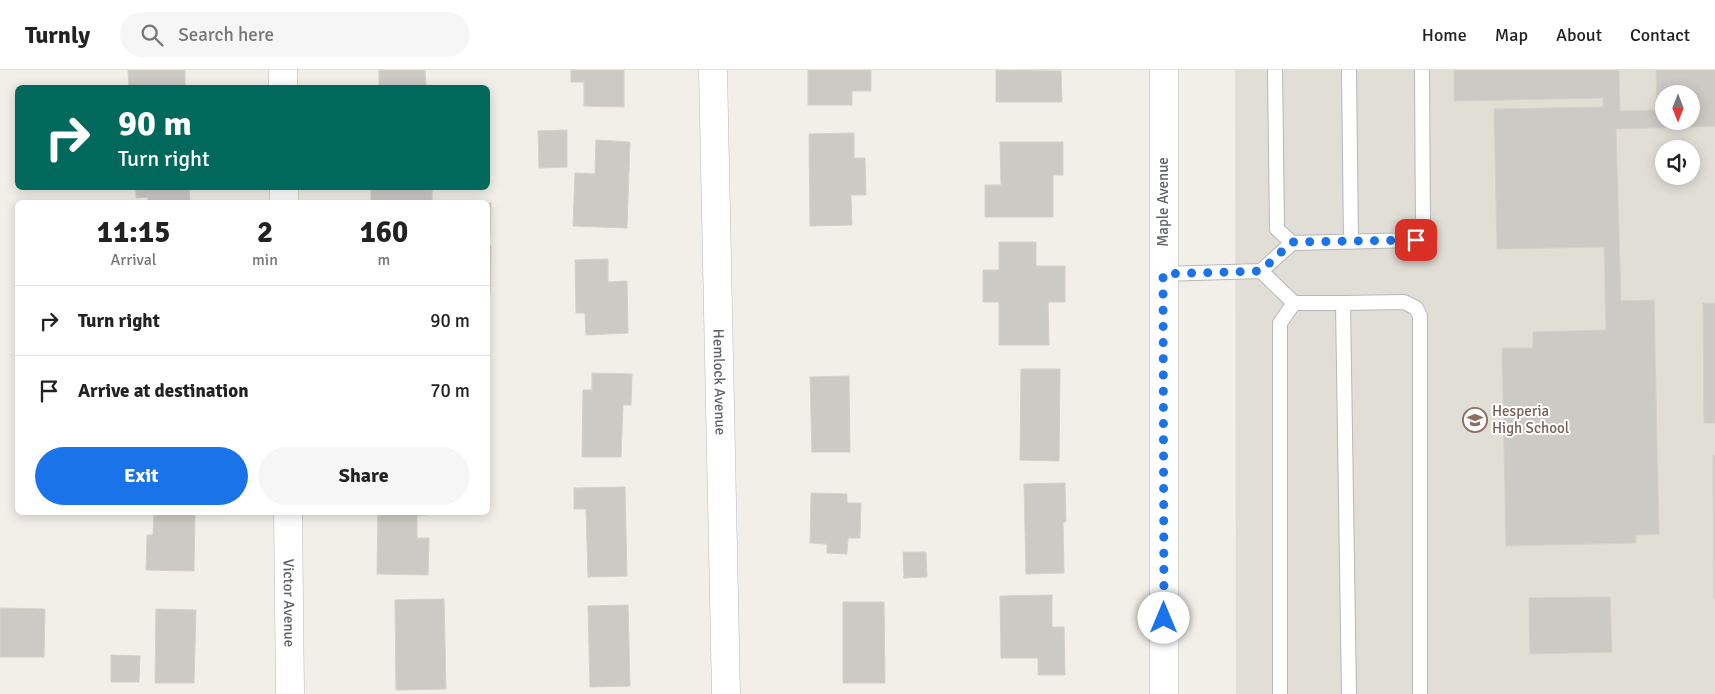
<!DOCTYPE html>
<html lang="en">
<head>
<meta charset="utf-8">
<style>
  body { margin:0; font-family:Signika,sans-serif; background:#f6f6f6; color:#222; height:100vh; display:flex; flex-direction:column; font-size:19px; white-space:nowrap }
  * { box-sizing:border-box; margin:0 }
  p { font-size:16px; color:#767676 }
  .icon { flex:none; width:28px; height:28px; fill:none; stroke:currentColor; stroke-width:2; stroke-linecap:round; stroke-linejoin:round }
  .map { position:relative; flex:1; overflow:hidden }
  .details { position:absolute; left:15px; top:130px; width:475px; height:315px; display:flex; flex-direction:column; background:#fff; border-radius:8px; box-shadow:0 2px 12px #0003 }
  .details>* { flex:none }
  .banner { position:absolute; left:15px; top:15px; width:475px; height:105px; border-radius:8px; box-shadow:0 2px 12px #0003; background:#00695c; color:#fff; overflow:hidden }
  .needle { width:32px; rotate:180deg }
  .tools { position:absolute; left:1655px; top:15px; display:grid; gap:10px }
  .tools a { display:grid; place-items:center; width:45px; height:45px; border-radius:50%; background:#fff; box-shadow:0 2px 12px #0003; font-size:25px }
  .pin { position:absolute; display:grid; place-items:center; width:42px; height:42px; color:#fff; margin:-21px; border-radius:10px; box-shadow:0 2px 8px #0006 }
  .me { position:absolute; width:55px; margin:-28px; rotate:0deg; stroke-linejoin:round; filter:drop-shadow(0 0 4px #0008) }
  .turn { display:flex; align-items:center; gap:18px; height:105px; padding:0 20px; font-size:22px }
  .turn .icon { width:65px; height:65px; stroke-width:2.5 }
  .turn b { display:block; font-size:35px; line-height:42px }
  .eta { display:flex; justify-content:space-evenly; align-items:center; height:85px; text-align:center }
  .eta b { font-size:30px; font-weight:700; line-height:35px }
  .primary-button { display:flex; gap:10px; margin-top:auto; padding:10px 20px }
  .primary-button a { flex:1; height:58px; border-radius:30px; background:#1a73e8; color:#fff; font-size:20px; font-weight:700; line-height:58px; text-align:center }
  .primary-button a+a { background:#f6f6f6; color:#222 }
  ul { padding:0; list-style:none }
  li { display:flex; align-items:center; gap:15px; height:70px; padding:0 20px; border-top:1px solid #e0e0e0 }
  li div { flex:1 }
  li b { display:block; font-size:19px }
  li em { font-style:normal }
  header { display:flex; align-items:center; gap:30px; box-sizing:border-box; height:70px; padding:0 25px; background:#fff; border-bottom:1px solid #e0e0e0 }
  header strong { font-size:24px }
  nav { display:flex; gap:28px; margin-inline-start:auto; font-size:18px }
  .search { width:350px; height:45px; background:#f6f6f6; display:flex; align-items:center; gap:12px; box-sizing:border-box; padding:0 18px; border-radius:28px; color:#767676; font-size:19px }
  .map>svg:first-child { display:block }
  .education { fill:#e1ded6; fill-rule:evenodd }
  .building { fill:#cccac5; stroke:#d6d1c6; fill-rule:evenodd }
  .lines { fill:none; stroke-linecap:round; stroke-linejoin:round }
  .lane-casing { stroke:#b5b8bc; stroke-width:16 }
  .street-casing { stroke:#b5b8bc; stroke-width:29 }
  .secondary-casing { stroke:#b6babf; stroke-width:29 }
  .lane { stroke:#fff; stroke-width:14 }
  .street { stroke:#fff; stroke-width:28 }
  .secondary { stroke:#fff; stroke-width:28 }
  .route { stroke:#1a73e8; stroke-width:9; stroke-dasharray:0 16.2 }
  .labels { text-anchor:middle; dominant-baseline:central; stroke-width:4; stroke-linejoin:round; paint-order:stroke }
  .street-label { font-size:15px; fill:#5f6368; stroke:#fff }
  .education-label { font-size:15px; fill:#785e54; stroke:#fff; text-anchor:start }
</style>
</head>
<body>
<header>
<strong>Turnly</strong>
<div class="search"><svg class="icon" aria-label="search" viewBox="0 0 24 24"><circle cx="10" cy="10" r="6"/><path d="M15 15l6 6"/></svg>Search here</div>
<nav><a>Home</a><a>Map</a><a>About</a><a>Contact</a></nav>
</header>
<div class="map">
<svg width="1715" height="624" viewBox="0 0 1715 624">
  <rect width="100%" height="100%" fill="#f1efe8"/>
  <!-- education -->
  <path class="education" d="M1235,0H1715V624H1236ZM1664,24H1691V51H1664ZM1664,79H1691V106H1664Z"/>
  <!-- building -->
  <path class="building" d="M128,0H185V18H129Z
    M379,0H425L426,18H379Z
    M571,0H624V37L584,36V12H571Z
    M808,0H871V21H852V35H808Z
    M996,0L1061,1L1062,32H996Z
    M1454,0H1619L1620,41L1657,40L1656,0H1715V56L1616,59L1621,231L1654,230L1659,464L1636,465V473L1506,476L1502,278H1533V262L1606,260L1604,177L1497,179L1494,39L1603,37V28L1454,31ZM1664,24H1691V51H1664Z
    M567,60V97L539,98L538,61Z
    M854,63V88H865L866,125H851L852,155L810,156L809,64Z
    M596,70L630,72L627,158L573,156L575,103L595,104Z
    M1000,72H1063V105H1053V147H985V115H1001Z
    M136,118H189L190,132H148V127L136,128Z
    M371,118H432V132H371Z
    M488,133H491L490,167H488Z
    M999,172H1036V196H1065V232H1048L1049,275H999V232H983V200H999Z
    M488,175H491L490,225H488Z
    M608,189V212L627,211L628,263L586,265L585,243H576L575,190Z
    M1703,233H1715V353H1704Z
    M1021,299H1060L1059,391L1020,390Z
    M592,303L632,304L631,335H623L621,387H582L583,320H592Z
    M849,306L850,382H812L810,307Z
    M1713,385H1715V528H1714Z
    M1065,413L1066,452H1063L1064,503L1026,504L1024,414Z
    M625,417L627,506L588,507L586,439H574V418Z
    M811,423L847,424V433H861L860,468H848L847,484L827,483V474L810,473Z
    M154,442H195L194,501L146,500L147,465H153Z
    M378,442H428V445H417V468H429L428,505L377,504Z
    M903,482H926L927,507L904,508Z
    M1052,525V557H1064L1065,605H1038V588H1001L1000,526Z
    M1610,527L1612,582L1530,584L1529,528Z
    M444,529L446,619L396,620L395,530Z
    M843,532H884L885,613H843Z
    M628,535L630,616L590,617L588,536Z
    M0,538L45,539L44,587H0Z
    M156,539L196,540L194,613H155Z
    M111,585L140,586L139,612H111Z"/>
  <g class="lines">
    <defs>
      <path id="lane" d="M1275,0L1277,159L1292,173
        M1349,0L1351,172
        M1261,201L1294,233H1343L1349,624
        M1163,204L1261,201L1292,173L1416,170L1423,162L1422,0
        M1343,233L1404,232L1416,238L1420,246V624
        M1280,624V253L1294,233"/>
      <g id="street">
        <path d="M283,0V18"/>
        <path id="s1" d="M713,0L726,624"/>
        <path d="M284,118V132"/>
        <path id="s2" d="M288,442L290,624"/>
      </g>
      <path id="secondary" d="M1164,0V624"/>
    </defs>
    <!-- lane casing -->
    <use href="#lane" class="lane-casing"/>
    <!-- street casing -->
    <use href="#street" class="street-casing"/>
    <!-- secondary casing -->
    <use href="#secondary" class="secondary-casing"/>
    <!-- lane -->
    <use href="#lane" class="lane"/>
    <!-- street -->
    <use href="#street" class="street"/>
    <!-- secondary -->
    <use href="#secondary" class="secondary"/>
  </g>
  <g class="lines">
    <!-- route -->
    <path class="route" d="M1164,548L1163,204L1261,201L1292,172L1416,170"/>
  </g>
  <!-- icons -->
  <defs>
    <symbol id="school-ring" viewBox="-11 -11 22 22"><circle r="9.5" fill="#fff" stroke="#8d6e63" stroke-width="1.5"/><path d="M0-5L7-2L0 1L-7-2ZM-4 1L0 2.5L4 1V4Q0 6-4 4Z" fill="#8d6e63"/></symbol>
  </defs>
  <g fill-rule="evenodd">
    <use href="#school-ring" x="1461" y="336" width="28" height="28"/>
  </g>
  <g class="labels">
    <!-- street labels -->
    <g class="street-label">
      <text transform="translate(1163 132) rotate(-90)">Maple Avenue</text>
      <text stroke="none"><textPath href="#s1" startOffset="312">Hemlock Avenue</textPath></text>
      <text stroke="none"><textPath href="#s2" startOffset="91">Victor Avenue</textPath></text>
    </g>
    <!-- education labels -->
    <g class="education-label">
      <text x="1492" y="341">Hesperia<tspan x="1492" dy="17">High School</tspan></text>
    </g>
  </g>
</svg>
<div class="tools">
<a><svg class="needle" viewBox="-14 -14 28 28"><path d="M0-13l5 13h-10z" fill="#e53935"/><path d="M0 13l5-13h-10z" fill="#767676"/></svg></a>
<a><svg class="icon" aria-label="sound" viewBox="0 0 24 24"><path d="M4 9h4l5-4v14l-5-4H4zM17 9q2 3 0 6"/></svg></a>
</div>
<div class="pin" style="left:1416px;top:170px;background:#d93025"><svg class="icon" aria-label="arrive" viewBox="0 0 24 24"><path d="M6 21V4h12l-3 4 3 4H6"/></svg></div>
<svg class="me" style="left:1164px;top:548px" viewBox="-20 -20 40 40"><circle r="19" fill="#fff"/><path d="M0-13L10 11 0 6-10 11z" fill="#1a73e8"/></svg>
<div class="banner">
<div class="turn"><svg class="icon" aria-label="right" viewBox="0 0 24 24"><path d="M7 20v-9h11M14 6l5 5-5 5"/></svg><div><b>90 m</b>Turn right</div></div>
</div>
<section class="details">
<div class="eta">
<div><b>11:15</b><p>Arrival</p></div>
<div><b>2</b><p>min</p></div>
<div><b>160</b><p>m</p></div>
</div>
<ul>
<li><svg class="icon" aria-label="right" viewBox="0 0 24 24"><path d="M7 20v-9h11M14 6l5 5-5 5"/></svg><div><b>Turn right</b></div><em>90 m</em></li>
<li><svg class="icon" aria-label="arrive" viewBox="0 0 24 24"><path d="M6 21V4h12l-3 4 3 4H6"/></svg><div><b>Arrive at destination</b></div><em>70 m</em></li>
</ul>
<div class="primary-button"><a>Exit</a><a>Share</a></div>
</section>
</div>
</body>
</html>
